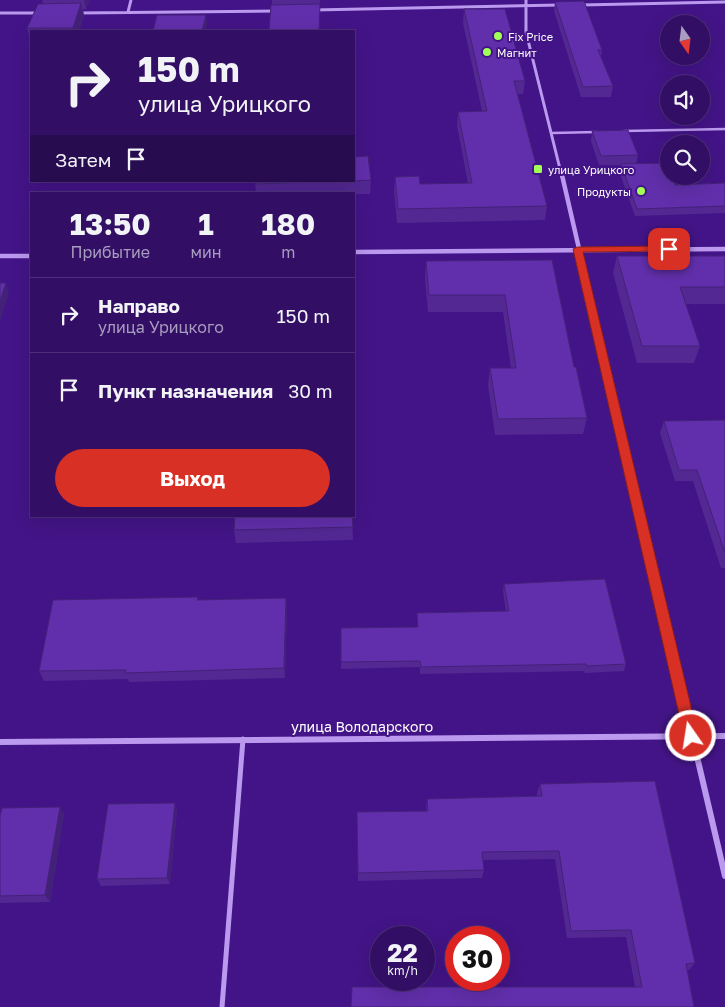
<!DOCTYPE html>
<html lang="ru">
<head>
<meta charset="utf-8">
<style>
  body { margin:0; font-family:"Golos Text",sans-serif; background:#3a186b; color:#f1f3f6; height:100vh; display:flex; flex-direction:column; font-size:19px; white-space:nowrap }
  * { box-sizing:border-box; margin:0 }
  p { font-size:16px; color:#a89cbf }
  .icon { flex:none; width:28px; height:28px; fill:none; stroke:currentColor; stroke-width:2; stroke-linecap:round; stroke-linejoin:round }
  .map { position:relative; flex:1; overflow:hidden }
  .details { position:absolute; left:30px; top:192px; width:325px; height:325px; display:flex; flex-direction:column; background:#320f65; border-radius:0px; box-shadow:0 5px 20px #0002,0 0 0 1px #4d2f79 }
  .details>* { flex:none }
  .hud { position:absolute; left:30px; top:30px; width:325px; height:152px; border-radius:0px; box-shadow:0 5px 20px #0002,0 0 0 1px #4d2f79; background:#320f65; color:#f1f3f6; overflow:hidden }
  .needle { width:32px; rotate:166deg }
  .fabs { position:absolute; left:660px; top:15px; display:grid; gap:10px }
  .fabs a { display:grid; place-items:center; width:50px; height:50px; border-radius:50%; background:#320f65; box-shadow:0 5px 20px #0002,0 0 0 1px #4d2f79; font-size:25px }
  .speed { position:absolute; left:370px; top:926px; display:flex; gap:10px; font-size:25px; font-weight:700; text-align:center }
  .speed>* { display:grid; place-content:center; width:65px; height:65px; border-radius:50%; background:#320f65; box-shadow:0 5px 20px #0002,0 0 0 1px #4d2f79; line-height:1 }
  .speed small { font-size:12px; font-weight:400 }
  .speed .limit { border:8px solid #d22; background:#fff; color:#111 }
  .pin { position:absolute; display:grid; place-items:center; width:42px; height:42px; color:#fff; margin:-21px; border-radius:10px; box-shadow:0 2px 8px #0006 }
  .me { position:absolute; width:55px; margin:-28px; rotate:347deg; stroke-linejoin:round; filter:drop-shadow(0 0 4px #0008) }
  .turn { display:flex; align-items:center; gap:18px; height:105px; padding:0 25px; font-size:22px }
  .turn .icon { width:65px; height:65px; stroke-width:2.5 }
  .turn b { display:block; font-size:35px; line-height:42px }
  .then { display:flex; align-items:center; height:48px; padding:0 25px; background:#0003; gap:10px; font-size:19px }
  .eta { display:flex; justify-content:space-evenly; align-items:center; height:85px; text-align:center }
  .eta b { font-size:30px; font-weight:700; line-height:35px }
  .primary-button { display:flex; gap:10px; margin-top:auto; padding:10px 25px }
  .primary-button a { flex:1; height:58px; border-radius:30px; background:#d93025; color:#fff; font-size:20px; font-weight:700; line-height:58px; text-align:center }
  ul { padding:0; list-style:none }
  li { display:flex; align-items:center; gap:15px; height:75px; padding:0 25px; border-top:1px solid #4d2f79 }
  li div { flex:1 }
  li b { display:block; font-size:19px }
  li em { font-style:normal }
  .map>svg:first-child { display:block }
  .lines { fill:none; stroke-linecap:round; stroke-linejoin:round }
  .lane-far1 { stroke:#bb99ef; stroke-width:2.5 }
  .lane { stroke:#bb99ef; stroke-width:5 }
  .street-far3 { stroke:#bb99ef; stroke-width:3 }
  .street-far2 { stroke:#bb99ef; stroke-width:4.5 }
  .street-far1 { stroke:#bb99ef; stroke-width:5 }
  .street { stroke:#bb99ef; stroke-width:6 }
  .wall { fill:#532893 }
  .shaded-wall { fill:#442178 }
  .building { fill:#612fab; stroke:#442178 }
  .route { fill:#d93025; stroke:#8d1f18 }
  .poi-dot { fill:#a1ff57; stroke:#431487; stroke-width:2 }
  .labels { text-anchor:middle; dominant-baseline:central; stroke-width:4; stroke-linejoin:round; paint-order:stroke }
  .far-poi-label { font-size:11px; fill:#fff; stroke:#431487; text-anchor:start }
  .street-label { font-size:14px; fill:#fff; stroke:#431487 }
</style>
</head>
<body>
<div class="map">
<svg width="725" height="1007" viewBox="0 0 725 1007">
  <rect width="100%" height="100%" fill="#431487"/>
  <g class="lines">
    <!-- lane-far1 -->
    <path class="lane-far1" d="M624,131L725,129
      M552,133L597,132"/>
    <!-- lane -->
    <path class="lane" d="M222,1007L243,739"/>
    <!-- street-far3 -->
    <path class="street-far3" d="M526,0V32L562,177
      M581,5L725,2
      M313,10L560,5
      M128,12L131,0
      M0,13H40
      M78,13L277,11"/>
    <!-- street-far2 -->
    <path class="street-far2" d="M562,175L613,396
      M354,252L725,249
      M0,256H31"/>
    <!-- street-far1 -->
    <path class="street-far1" d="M613,394L677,668"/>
    <!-- street -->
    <path class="street" d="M676,667L725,876
      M0,742L725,736"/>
  </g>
  <!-- wall -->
  <path class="wall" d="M42,0H89L86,9H83L84,16L79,31H31V41L27,28L43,4Z
    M272,0H320L319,31H269L272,5Z
    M555,2L602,50L601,57L613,86L611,97H581L554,11Z
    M464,9L525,81L523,94H517L547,206L545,220L397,223L394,191L395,177L420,184L468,183L457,125L458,112L482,111L463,23Z
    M592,131L638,155L636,164L675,185L725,183V213L635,216L619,171L621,165H599L591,141Z
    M354,157L371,180L370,194H256L255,181H354Z
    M617,256H725V304H686L700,346L694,363H637L613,273Z
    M552,260L574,367L587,418L583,434L495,435L488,385L490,368H511L503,312H428L425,278L426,261Z
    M725,420V568H721L693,481H675L660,433L664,421Z
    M352,516L353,540L236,543L234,530Z
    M504,584L626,664L624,671L585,673L584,671L420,674V667L341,669V628L417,627V613L506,611L503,591Z
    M198,597V600L286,598L287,608L285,678L129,682L128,679L44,681L39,671Z
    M540,784L695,963L689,970H687L694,1007L635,987L626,937L567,938L555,859L483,860L484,870L482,878L358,881L357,812L426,811L427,799L537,796V793Z
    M177,810L170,884L101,886L97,879Z
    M64,814L50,902L0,903V815Z"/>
  <!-- shaded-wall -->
  <path class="shaded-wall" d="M84,0H89L86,9Z
    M81,3L84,16L79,31H74L73,28Z
    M206,15L207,24L205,31H202Z
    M6,283L9,293L0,322V301Z
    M286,598L287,608L285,678L284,668Z
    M175,803L177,810L170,884L167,878Z
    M60,807L64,814L50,902L45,895Z"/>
  <!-- building -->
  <path class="building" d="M584,1L602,50H598L613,86L583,87L555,2Z
    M81,3L73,28H27L38,4Z
    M320,4L319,31H269L271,5Z
    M464,9H505L525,81H514L547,206L398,209L395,177L419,176L420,184L472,183L458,112L487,111Z
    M157,15H206L202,31H153Z
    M628,130L638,155L601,156L592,131Z
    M368,156L371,180L354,181V157Z
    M666,163L669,169V176H672L675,185L725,183V206L637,209L621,164Z
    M255,181H341L255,184Z
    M617,256H725V287H680L700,346H642Z
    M552,260L574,367H576L587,418L498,419L490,368H516L505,295H429L426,261Z
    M0,283H6L0,301Z
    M725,420V553L697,470H679L664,421Z
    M235,516H352L353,527L234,530Z
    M605,579L626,664L587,666L586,664L421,667L420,661L341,662V628L418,627L417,613L509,611L504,584Z
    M198,597L197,600L286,598L284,668L125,673L126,670L39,671L53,600Z
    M655,781L695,963L686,964L694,1007H351L352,987H642L631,930L571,931L559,851L482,852L484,870L358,873L357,812L428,811L427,799L542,796L540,784Z
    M175,803L167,878L97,879L108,804Z
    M60,807L45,895L0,896V815L2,808Z"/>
  <!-- route -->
  <path class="route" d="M669,246L673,249L672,251L583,252L698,736L696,741L691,743L686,741L684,736L573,249L578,247Z"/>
  <!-- markers -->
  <g class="poi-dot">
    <circle cx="498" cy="36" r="5"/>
    <circle cx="487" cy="52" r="5"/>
    <rect x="533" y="164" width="10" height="10" rx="2.5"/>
    <circle cx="641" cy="191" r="5"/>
  </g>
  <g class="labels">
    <!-- far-poi labels -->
    <g class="far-poi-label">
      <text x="508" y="36">Fix Price</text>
      <text x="497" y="52">Магнит</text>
      <text x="548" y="169">улица Урицкого</text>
      <text x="631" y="191" text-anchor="end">Продукты</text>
    </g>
    <!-- street labels -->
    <g class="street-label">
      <text x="362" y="726">улица Володарского</text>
    </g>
  </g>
</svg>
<div class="fabs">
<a><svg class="needle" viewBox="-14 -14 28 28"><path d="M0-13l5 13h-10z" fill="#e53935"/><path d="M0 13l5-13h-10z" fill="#a89cbf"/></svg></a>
<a><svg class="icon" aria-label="sound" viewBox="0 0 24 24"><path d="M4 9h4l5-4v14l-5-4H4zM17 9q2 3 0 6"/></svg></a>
<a><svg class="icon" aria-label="search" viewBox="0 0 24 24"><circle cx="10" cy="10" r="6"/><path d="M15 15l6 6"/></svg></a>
</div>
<div class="speed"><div>22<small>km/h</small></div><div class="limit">30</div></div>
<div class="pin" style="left:669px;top:249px;background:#d93025"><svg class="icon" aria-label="arrive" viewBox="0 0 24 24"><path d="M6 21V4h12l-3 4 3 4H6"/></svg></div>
<svg class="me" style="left:691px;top:736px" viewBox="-20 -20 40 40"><circle r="17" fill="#d93025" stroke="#fff" stroke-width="3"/><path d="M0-11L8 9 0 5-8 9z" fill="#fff"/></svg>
<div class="hud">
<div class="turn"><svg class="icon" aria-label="right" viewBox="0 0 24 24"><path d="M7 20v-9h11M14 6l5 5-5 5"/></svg><div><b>150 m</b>улица Урицкого</div></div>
<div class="then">Затем<svg class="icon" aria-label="arrive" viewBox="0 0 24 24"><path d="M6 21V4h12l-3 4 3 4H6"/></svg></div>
</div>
<section class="details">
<div class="eta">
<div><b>13:50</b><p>Прибытие</p></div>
<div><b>1</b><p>мин</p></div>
<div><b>180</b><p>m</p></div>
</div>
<ul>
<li><svg class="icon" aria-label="right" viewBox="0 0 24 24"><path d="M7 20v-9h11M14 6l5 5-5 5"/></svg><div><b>Направо</b><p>улица Урицкого</p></div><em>150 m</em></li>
<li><svg class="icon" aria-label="arrive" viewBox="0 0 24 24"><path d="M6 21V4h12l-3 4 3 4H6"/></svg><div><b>Пункт назначения</b></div><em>30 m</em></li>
</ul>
<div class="primary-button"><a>Выход</a></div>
</section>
</div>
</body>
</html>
